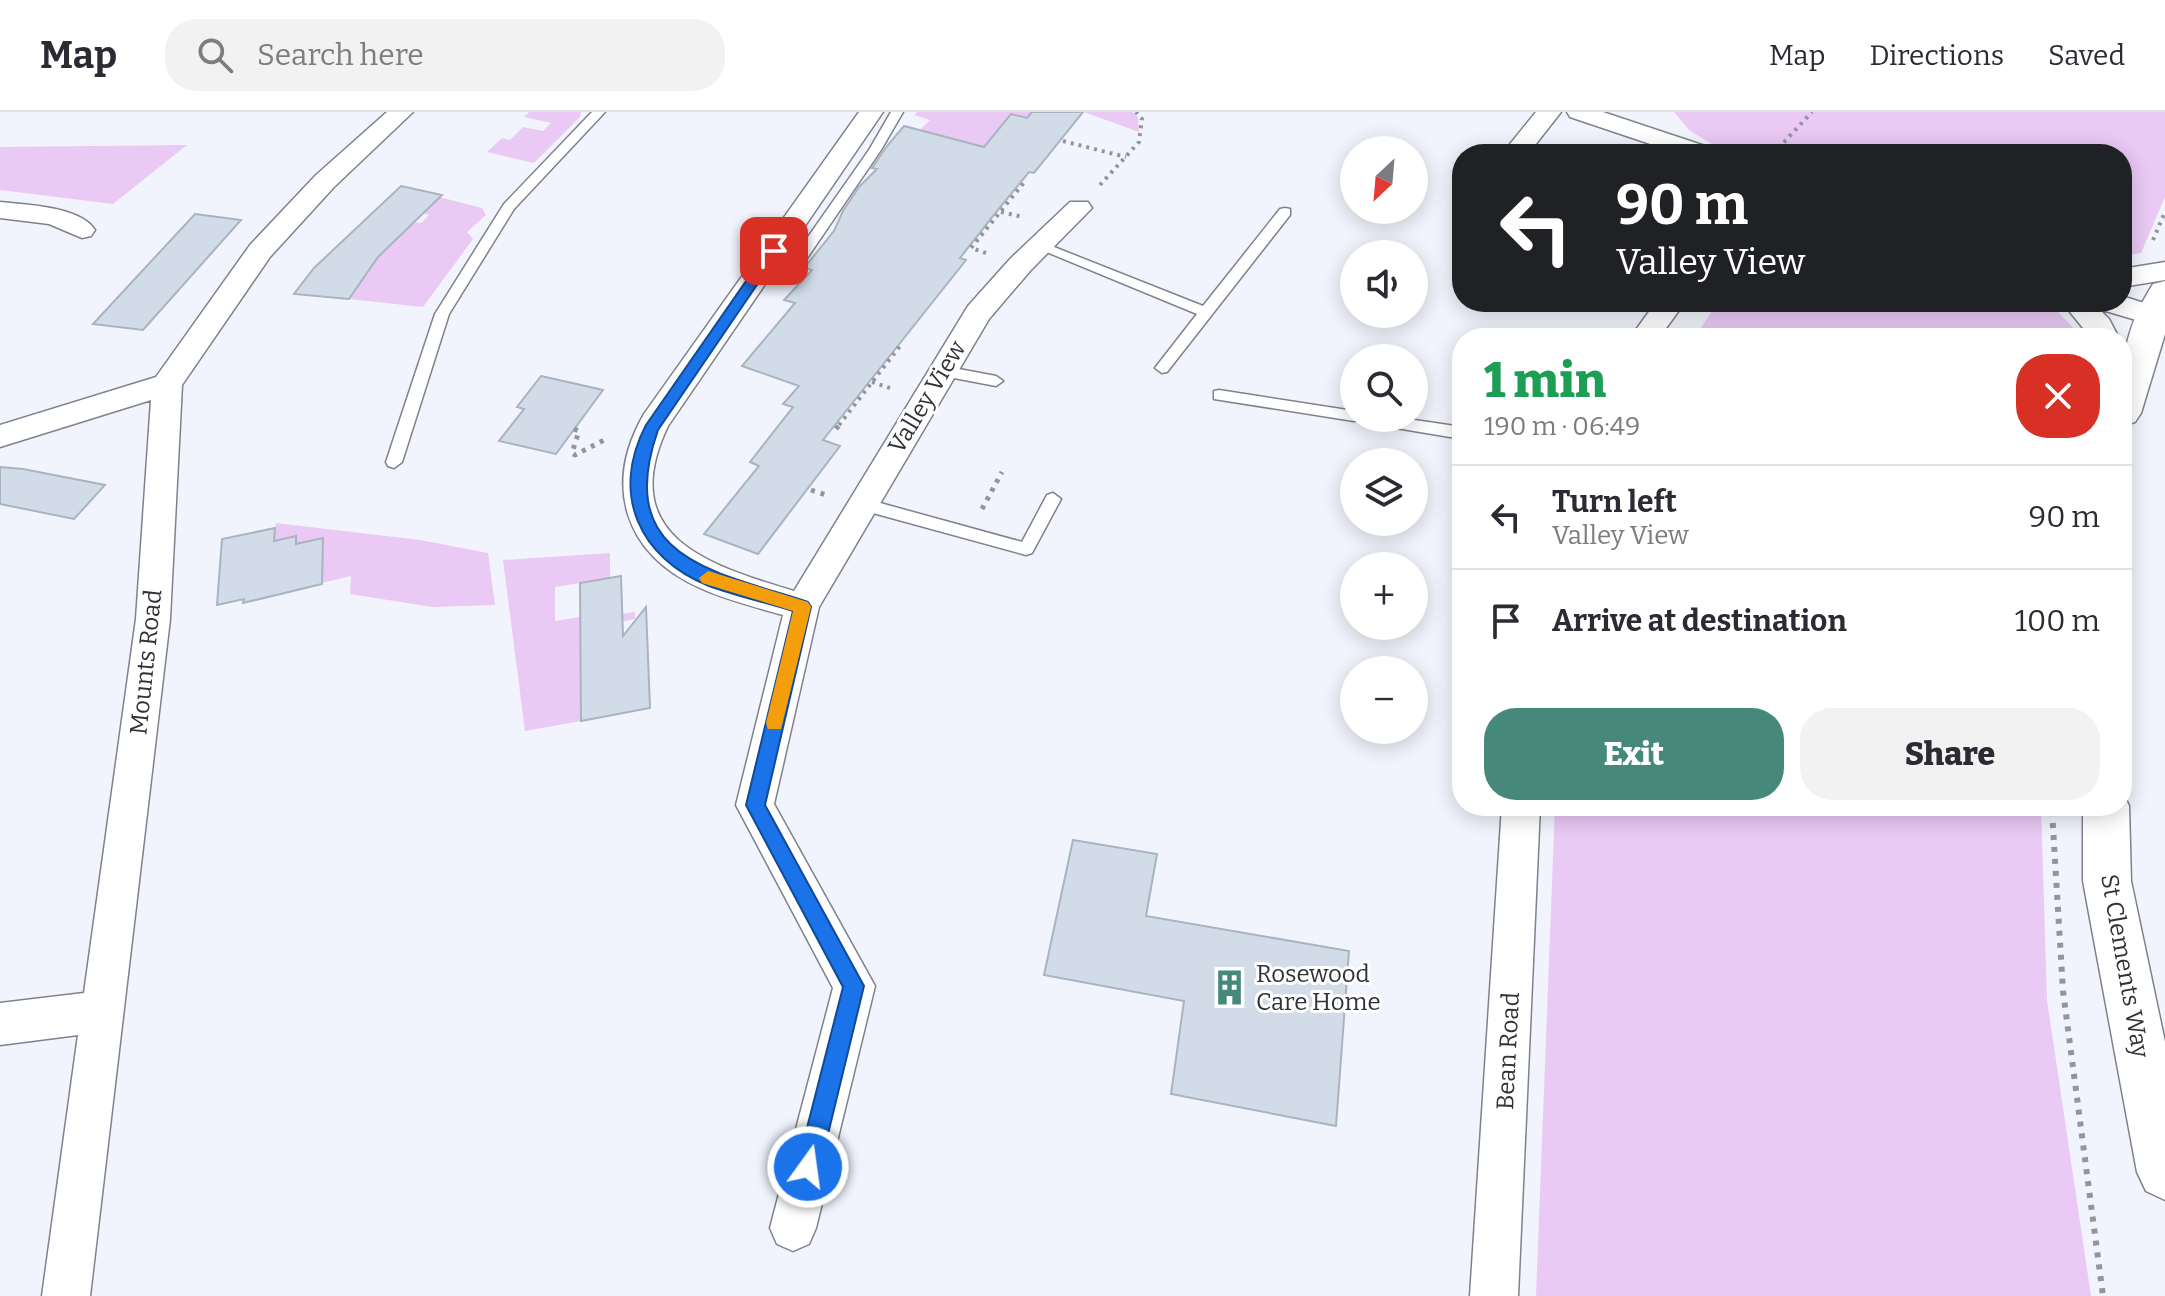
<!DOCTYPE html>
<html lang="en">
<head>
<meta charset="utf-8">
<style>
  body { margin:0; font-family:Bitter,serif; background:#f2f2f3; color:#2b2b33; height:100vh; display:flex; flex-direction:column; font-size:30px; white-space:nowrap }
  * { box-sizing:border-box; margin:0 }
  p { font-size:26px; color:#7c7c81 }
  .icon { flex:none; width:44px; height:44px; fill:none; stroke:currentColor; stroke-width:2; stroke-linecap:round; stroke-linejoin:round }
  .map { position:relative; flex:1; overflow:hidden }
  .details { position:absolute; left:1452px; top:216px; width:680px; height:488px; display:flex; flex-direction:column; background:#fff; border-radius:32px; box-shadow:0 4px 20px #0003 }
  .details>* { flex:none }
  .hud { position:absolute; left:1452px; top:32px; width:680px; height:168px; border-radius:32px; box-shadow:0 4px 20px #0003; background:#202124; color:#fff; overflow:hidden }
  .needle { width:52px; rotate:206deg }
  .fabs { position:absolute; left:1340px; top:24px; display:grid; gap:16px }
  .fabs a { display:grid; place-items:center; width:88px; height:88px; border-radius:50%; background:#fff; box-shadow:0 4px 20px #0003; font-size:40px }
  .pin { position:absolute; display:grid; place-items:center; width:68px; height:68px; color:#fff; margin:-34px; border-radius:16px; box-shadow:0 4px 12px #0006 }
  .me { position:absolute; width:88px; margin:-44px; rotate:14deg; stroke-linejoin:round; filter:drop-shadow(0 0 6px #0008) }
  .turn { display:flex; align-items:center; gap:28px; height:168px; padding:0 32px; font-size:36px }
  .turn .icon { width:104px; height:104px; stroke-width:2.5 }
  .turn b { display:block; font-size:56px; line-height:68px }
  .round { display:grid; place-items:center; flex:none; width:84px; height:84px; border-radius:32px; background:#f2f2f3 }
  .headline { display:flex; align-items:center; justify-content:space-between; height:136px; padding:0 32px }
  h1 { font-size:48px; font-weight:800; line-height:60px; color:#1e9e55 }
  .primary-button { display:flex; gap:16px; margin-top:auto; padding:16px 32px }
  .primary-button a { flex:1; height:92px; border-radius:32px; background:#46897b; color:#fff; font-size:32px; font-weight:800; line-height:92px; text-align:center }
  .primary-button a+a { background:#f2f2f3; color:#2b2b33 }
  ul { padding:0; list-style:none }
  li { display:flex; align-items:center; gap:24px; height:104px; padding:0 32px; border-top:2px solid #e1e1e2 }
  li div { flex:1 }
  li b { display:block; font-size:30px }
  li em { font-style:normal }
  header { display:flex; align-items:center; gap:48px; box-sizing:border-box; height:112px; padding:0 40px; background:#fff; border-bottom:2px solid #e1e1e2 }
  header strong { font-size:38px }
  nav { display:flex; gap:44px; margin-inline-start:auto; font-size:28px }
  .search { width:560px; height:72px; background:#f2f2f3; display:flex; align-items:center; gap:20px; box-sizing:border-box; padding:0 28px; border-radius:32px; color:#7c7c81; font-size:30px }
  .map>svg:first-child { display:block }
  .green { fill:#eac9f5 }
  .building { fill:#d2dce9; stroke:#aab3c0; stroke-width:2 }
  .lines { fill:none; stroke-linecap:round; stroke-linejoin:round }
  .lane-casing { stroke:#7f818f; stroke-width:3 }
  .street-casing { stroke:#7f818f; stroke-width:3 }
  .secondary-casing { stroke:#7f818f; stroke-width:3 }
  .path-far2 { stroke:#94959c; stroke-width:4; stroke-dasharray:3 5; stroke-linecap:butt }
  .path-far1 { stroke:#94959c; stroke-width:5; stroke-dasharray:4 6; stroke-linecap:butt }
  .path { stroke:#94959c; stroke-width:6; stroke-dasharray:5 7; stroke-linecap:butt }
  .lane { fill:#fff; fill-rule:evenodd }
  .street { fill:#fff; fill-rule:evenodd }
  .secondary { fill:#fff; fill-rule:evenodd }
  .route { fill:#1a73e8; stroke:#114b97; stroke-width:2 }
  .slow { fill:#f59e0b }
  .labels { text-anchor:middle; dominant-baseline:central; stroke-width:6; stroke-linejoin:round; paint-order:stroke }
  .street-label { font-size:24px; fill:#313237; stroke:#fff }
  .poi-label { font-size:24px; fill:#313237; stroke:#fff; text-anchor:start }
</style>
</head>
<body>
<header>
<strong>Map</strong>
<div class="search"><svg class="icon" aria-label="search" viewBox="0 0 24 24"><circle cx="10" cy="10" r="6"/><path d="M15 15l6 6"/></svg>Search here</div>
<nav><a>Map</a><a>Directions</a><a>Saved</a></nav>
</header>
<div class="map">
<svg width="2165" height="1184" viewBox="0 0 2165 1184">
  <rect width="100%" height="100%" fill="#f2f4fd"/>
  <!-- green -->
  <path class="green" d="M529,0H581L580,5L534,51L487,40L502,26L510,28L523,15L543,19L551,11L524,5Z
    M917,0H1032L1027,6L1012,2L989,29L980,44L920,18L930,8L914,3Z
    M1073,0H1133L1138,5L1139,20L1084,0Z
    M1674,0H2165V85L2141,141L2122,145V42H1768L1743,34L1720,37L1689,18Z
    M187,33L113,92L0,78V35Z
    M439,85L482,96L486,103L467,120L473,127L423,195L349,187L361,169L355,165L310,161L321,154L327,144L369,154L414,110L421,111L429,103L423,101Z
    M1718,190H2049L2077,220V226H1694Z
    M276,411L420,428L488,441L495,493L432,495L350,482L351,464L322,471L296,432V424L274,429Z
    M610,441V466L555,475V509L622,498L621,502L635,500V507L580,517L581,609L525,619L503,448Z
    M1555,694H2041L2047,888L2091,1184H1536Z"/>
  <!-- building -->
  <path class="building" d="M1032,0H1083L1034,61L1029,60L993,104L960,146L966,148L823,328L840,334L758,442L704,422L759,354L750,350L793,295L783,292L799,274L742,254L795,191L784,188L812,158L804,156L834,119L843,99L859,75L877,57L872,56L887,34L904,14L984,35L1011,2L1027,6Z
    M401,74L442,83L378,145L349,187L294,182L314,156Z
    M195,102L241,108L143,218L93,212Z
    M541,264L603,278L556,342L499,329L524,297L517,295Z
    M0,355L23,357L105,373L74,407L0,392Z
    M275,416L274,429L296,424V432L323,426L322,472L243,491L244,487L217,493L222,427Z
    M621,464L623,524L646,495L650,596L581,609L580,471Z
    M1073,728L1157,742L1146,804L1349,839L1336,1014L1171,982L1184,889L1044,863Z"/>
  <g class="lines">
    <defs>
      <path id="lane" d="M592,0H605L514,97L449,202L402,350L394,356L388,354L386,350L435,202L504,92Z
        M891,0H903L881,38L799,158H789L787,155L869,38Z
        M1285,96L1290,97V103L1167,260L1162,261L1155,256L1197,202L1032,134L1034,131H1044L1203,194L1280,97Z
        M943,254L996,264L1003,269L996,274L938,263V255Z
        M1219,278L1354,299V306H1401L1462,315V327L1366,311L1359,308L1354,309L1214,287V279Z
        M1053,381L1061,387L1032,441L1026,443L862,398L854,392L862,386L1022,430L1047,383Z"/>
      <path id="street" d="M387,0H413L334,75L270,145L182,273L170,507L90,1184H42L78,923L0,933V891L84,881L136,507L151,288L0,335V313L156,265L250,133L316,63Z
        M859,0H883L668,314C615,425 708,453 794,479L968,194L1010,147L1070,90H1088L1092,96L1030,159L989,207L819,495L774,692L875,874L816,1116L809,1132L793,1139L777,1132L770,1116L833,876L736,693L783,503C755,495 726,488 700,476C624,442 603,373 644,302Z
        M1536,0H1561L1528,42H1502Z
        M1567,0H1603L1714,37L1718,42H1680L1570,5Z
        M0,90C26,93 80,94 95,118L91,124L82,126L49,112L0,106Z
        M2165,150V168L2122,175V157Z
        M2122,184L2163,197L2165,208L2153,213L2099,197L2095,190H2122Z
        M1656,190H1685L1659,226H1630Z
        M2062,190H2092L2109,207L2119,226H2091Z
        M1502,694H1540L1518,1184H1470Z"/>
      <path id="secondary" d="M2165,169V222L2141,301L2135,310L2122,314C2122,256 2120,224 2153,172Z
        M2122,679L2129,694L2131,769L2165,930V1088L2146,1079L2137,1060L2083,769V694H2122Z"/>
    </defs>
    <!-- lane casing -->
    <use href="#lane" class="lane-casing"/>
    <!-- street casing -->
    <use href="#street" class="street-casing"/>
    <!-- secondary casing -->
    <use href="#secondary" class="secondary-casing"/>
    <!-- path-far2 -->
    <path class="path-far2" d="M1063,29L1126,45
      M1773,42L1812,0
      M1100,73L1139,30L1142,7L1136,0
      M1001,100L1023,105
      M2153,128L2165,100
      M986,141L971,136L1026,68
      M872,270L890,276
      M839,313L900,234"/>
    <!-- path-far1 -->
    <path class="path-far1" d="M574,317L579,319L572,341L575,343L606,327
      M836,317L841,311
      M811,378L826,383
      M982,397L1002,360
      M2052,694V701"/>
    <!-- path -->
    <path class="path" d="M2052,699L2063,879L2103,1184"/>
    <!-- lane -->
    <use href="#lane" class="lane"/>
    <!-- street -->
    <use href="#street" class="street"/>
    <!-- secondary -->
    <use href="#secondary" class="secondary"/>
  </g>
  <!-- route -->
  <path class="route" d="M774,135L780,139L658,318C613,447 714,459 808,490L811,495L765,693L864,874L820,1055L816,1063L808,1067L800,1063L797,1055L843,875L746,693L793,499C765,490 736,484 709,474C639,446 610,382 646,313L769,136Z"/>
  <!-- slow -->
  <path class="slow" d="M708,459L808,490L811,495L781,617H768L766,611L793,499L702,471L699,466Z"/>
  <!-- icons -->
  <defs>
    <symbol id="building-bare" viewBox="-9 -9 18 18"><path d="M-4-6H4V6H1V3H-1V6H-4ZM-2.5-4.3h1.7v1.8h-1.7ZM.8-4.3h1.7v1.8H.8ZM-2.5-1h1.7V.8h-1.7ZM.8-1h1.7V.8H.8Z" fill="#46897b" stroke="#fff" stroke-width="2.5" paint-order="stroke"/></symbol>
  </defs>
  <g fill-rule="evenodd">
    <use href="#building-bare" x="1204" y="850" width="51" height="51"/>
  </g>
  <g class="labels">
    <!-- street labels -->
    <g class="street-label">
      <text transform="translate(927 285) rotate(-59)">Valley View</text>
      <text transform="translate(146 550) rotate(-84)">Mounts Road</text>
      <text transform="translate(2125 854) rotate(80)">St Clements Way</text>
      <text transform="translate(1508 939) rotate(-87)">Bean Road</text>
    </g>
    <!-- poi labels -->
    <g class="poi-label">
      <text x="1256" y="862">Rosewood<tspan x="1256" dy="28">Care Home</tspan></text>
    </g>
  </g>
</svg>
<div class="fabs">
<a><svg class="needle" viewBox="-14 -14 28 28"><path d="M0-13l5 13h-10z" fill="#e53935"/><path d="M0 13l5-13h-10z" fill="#7c7c81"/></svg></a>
<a><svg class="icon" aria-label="sound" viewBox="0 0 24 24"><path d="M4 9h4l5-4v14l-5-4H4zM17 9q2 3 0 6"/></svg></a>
<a><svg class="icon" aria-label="search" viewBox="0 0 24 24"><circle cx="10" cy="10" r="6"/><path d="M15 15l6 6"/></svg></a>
<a><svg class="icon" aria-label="layers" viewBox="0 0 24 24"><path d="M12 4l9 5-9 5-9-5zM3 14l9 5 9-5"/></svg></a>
<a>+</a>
<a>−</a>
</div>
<div class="pin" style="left:774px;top:139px;background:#d93025"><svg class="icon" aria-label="arrive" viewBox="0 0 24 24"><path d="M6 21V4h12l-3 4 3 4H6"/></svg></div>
<svg class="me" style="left:808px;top:1055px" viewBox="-20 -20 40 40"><circle r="17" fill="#1a73e8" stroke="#fff" stroke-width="3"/><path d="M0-11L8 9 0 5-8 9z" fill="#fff"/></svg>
<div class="hud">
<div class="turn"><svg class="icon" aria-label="left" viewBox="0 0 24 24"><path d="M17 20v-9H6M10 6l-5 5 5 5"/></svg><div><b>90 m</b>Valley View</div></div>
</div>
<section class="details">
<div class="headline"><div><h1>1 min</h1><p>190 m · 06:49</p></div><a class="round" style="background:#d93025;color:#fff"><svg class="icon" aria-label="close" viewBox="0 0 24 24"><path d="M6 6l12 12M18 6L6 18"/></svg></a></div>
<ul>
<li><svg class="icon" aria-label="left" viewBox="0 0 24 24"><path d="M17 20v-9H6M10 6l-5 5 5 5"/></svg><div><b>Turn left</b><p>Valley View</p></div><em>90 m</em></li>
<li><svg class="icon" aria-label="arrive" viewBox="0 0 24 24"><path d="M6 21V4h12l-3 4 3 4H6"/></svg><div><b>Arrive at destination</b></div><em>100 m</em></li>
</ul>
<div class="primary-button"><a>Exit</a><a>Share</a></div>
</section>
</div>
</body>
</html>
